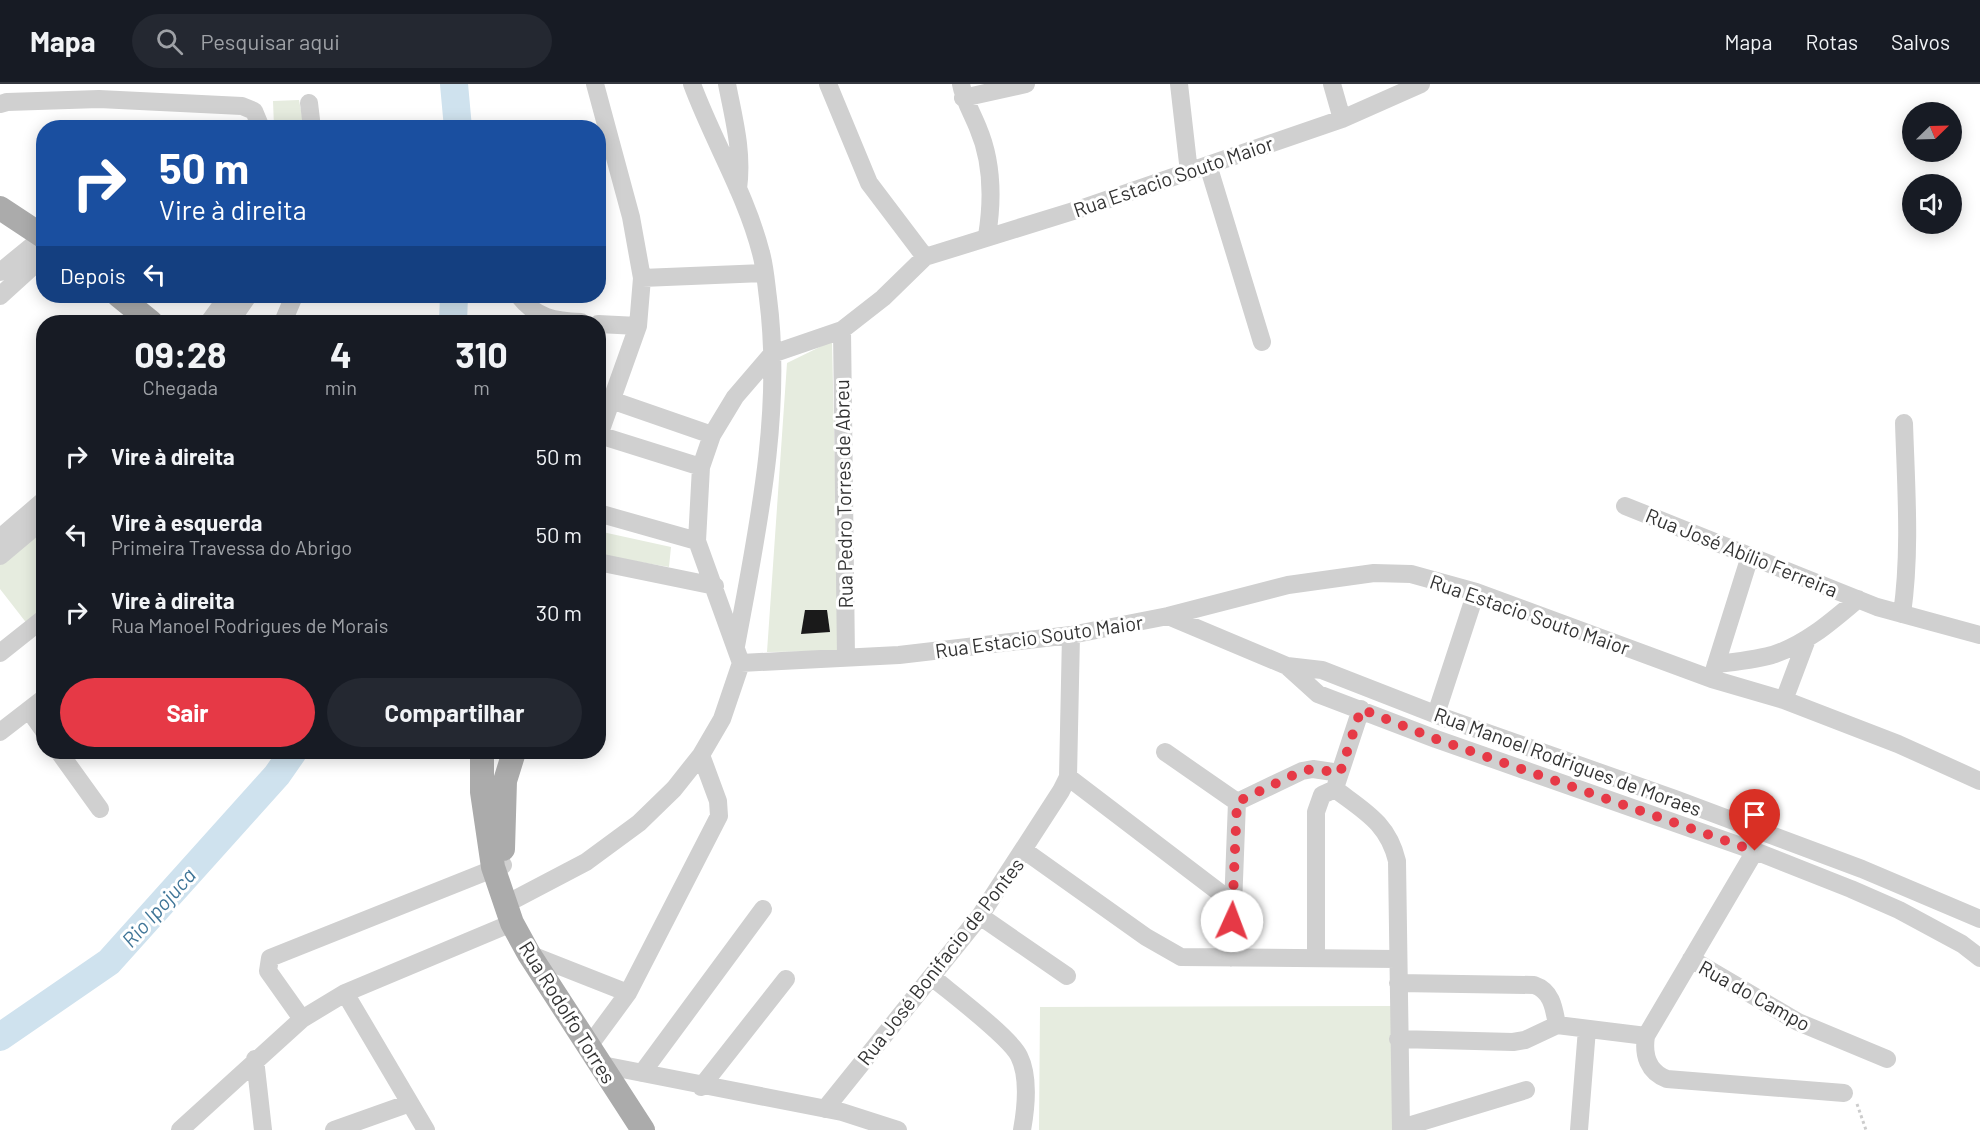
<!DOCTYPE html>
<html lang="pt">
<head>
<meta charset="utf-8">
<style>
  body { margin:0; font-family:Barlow,sans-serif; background:#242831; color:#f1f3f6; height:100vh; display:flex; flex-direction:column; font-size:22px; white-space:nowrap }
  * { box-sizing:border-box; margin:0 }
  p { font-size:20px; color:#9ea1a6 }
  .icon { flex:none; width:33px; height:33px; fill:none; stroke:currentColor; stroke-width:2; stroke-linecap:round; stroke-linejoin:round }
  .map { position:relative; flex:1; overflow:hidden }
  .panel { position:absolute; left:36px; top:231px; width:570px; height:444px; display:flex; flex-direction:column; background:#171b24; border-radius:24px; box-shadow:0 3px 15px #0003 }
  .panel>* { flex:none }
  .banner { position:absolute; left:36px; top:36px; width:570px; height:183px; border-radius:24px; box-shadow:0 3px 15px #0003; background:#1a4fa0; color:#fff; overflow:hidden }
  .needle { width:39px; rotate:67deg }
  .tools { position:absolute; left:1902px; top:18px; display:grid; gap:12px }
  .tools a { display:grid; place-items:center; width:60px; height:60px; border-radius:50%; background:#171b24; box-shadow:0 3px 15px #0003; font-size:30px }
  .pin { position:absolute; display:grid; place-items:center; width:51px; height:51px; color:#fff; margin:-62px -26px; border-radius:50% 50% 50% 0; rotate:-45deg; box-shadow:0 0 6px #0007 }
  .pin .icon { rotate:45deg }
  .me { position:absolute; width:66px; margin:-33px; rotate:2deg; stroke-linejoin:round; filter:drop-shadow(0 0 4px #0008) }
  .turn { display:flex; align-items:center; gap:21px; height:126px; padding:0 24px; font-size:27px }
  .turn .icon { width:78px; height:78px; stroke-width:2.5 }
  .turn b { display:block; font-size:42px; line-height:51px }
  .then { display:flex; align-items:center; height:57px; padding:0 24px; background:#0003; gap:12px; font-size:22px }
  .eta { display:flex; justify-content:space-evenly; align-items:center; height:102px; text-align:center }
  .eta b { font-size:36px; font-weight:700; line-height:42px }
  .cta { display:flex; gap:12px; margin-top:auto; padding:12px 24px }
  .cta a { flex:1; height:69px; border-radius:36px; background:#e63946; color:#fff; font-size:24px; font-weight:700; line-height:69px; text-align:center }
  .cta a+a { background:#242831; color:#f1f3f6 }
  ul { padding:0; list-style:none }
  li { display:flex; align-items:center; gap:18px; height:78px; padding:0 24px }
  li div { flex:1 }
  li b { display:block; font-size:22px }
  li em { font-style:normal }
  header { display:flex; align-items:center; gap:36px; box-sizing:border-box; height:84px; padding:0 30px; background:#171b24; border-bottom:2px solid #363941 }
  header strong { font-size:28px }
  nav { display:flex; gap:33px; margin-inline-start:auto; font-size:21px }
  .search { width:420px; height:54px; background:#242831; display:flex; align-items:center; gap:15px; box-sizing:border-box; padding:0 21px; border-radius:33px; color:#9ea1a6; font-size:22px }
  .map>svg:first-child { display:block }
  .green { fill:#e6ecdf }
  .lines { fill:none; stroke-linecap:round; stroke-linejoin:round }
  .river { stroke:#cfe2ee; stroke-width:28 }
  .building { fill:#1a1a1a }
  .path { stroke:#cdcdcd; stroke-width:3; stroke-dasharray:3 3; stroke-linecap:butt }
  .minor { stroke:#d0d0d0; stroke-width:18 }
  .major { stroke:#ababab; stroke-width:24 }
  .route { stroke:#e63946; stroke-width:10; stroke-dasharray:0 18 }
  .labels { text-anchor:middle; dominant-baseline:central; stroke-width:6; stroke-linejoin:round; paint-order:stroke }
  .street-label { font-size:20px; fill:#333; stroke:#fff }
  .water-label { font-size:21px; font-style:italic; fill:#3f7597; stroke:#fff }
</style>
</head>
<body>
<header>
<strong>Mapa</strong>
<div class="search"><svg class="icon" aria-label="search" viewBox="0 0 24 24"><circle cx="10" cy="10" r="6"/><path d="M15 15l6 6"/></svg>Pesquisar aqui</div>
<nav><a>Mapa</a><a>Rotas</a><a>Salvos</a></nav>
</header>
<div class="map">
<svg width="1980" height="1046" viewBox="0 0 1980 1046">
  <rect width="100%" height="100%" fill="#fff"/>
  <!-- green -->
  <path class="green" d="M299,16L304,43H274L273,17Z
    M832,257L839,567L767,568L787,279Z
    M43,439V527L28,541L0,505V479Z
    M598,447L671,463L669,483L599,471Z
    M1392,922L1397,1046H1039L1040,923Z"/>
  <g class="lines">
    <!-- river -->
    <path class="river" d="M454,0L458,44
      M453,238L454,212
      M0,953L109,878L277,691L293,668"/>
  </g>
  <!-- building -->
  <path class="building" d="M805,526H827L830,548L801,550Z"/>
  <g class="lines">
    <!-- path -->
    <path class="path" d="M1857,1020L1866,1046"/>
    <!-- minor -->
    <path class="minor" d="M595,0L631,133L642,194L638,242L598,354
      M692,0C713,57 746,110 761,169C765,183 766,199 768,214C783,329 757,448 736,562
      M727,0C734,36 743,68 738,105
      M828,0L869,99L925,173
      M961,0C964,16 972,29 978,44C993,79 993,115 987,152
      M1179,0L1189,88
      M1332,0L1342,35
      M963,14L1026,0
      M309,19L312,44
      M0,20L7,18L99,15L242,22L254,27L261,44
      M1208,81L1262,258
      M0,188L43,153
      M642,194L764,189
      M0,212L44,172
      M519,212C536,234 555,237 581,238
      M209,238L228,212
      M230,238L248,212
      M283,238L294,212
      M598,240L638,242
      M842,246L846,574
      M772,270L842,246L883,214L925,173L1083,124L1342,35L1421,0
      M611,316L712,351
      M599,351L701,383
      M1625,422L1877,523L1980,551
      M598,429L697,457
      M0,454L44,416
      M0,472L44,435
      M598,478L715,502
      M1902,530C1911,467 1906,403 1904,339
      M1168,532L1287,582L1318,610L1436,655L1755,767L1851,805L1899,826L1962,860L1980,874
      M0,569L44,534
      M741,579L899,571L1071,551L1168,532L1288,501L1374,489L1411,490L1476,508L1712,595L1784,616L1898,660L1980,697
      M1716,580C1735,578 1754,576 1772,571C1805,561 1832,537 1858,515
      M1287,582L1322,586L1445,634L1675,715L1862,785L1980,835
      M1713,590L1750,472
      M1784,616L1807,555
      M29,626L44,647
      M1436,630L1476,508
      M0,648L44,614
      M59,668L100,725
      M1165,668L1237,718
      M1068,693L1232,818
      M1336,701L1361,625
      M1335,705C1364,727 1388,739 1397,777L1401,1046
      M1025,767L1146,853L1181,873L1397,875
      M1755,767L1646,952C1643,971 1648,988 1667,995L1844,1009
      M506,820L586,778L639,739L674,705L701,671L722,635L741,579L697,457L701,383L712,351L735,313L772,270
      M980,832L1067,892
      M529,870L628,909
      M1231,874L1237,718L1302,687L1313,685L1340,689
      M1316,874V728L1322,711L1335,705
      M1691,875L1798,938L1887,975
      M932,893C951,909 1010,953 1019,972C1029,992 1026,1024 1022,1046
      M1398,899L1534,901C1552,907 1554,924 1557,941
      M345,909L426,1046
      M302,935L268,887L270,874L503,781
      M1557,941L1646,952
      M1398,955L1513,958L1525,956L1557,941
      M589,962L628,909L719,732L718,717L701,671
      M255,975L263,1046
      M602,981L842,1028L898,1046
      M642,989L763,825
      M701,1003L786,895
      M825,1025L980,832L1061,707L1068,693L1071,551
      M1401,1044L1526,1006
      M180,1046L302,935L345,909L512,839
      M334,1046L410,1019
      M1579,1046L1587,945"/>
    <!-- major -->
    <path class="major" d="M0,124L44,153
      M119,212L151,238
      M482,668V708L493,783L512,839L529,870L643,1046
      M503,765L505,697L514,668"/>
  </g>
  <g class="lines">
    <!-- route -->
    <path class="route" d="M1232,837L1237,718L1302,687L1313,685L1340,689L1361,625L1436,655L1755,767"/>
  </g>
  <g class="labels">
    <!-- street labels -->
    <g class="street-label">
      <text transform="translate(1173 92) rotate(-19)">Rua Estacio Souto Maior</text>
      <text transform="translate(843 410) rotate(-91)">Rua Pedro Torres de Abreu</text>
      <text transform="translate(1742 468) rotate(22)">Rua José Abílio Ferreira</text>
      <text transform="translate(1530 530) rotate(19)">Rua Estacio Souto Maior</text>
      <text transform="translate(1039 552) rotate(-8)">Rua Estacio Souto Maior</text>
      <text transform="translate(1568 677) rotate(20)">Rua Manoel Rodrigues de Moraes</text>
      <text transform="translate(940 877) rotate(-52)">Rua José Bonifacio de Pontes</text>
      <text transform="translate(1755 911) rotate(29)">Rua do Campo</text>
      <text transform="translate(568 928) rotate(58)">Rua Rodolfo Torres</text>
    </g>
    <!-- water labels -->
    <g class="water-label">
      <text transform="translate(158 823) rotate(-48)">Rio Ipojuca</text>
    </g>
  </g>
</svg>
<div class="tools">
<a><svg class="needle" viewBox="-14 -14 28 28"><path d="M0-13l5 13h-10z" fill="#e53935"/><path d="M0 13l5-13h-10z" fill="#9ea1a6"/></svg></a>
<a><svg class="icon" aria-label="sound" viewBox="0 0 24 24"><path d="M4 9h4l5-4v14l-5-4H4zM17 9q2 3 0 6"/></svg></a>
</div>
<div class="pin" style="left:1755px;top:767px;background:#d93025"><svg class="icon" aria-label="arrive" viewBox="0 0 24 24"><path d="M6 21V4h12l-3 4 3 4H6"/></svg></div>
<svg class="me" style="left:1232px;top:837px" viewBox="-20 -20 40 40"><circle r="19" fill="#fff"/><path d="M0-13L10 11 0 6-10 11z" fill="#e63946"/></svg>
<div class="banner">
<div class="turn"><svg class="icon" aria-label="right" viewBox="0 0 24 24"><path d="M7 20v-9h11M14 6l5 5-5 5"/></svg><div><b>50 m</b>Vire à direita</div></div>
<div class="then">Depois<svg class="icon" aria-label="left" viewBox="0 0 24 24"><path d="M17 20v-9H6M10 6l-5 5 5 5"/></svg></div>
</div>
<section class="panel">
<div class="eta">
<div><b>09:28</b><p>Chegada</p></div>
<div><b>4</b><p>min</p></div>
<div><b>310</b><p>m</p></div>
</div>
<ul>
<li><svg class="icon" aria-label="right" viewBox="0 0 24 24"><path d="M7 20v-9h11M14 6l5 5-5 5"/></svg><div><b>Vire à direita</b></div><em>50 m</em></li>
<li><svg class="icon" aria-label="left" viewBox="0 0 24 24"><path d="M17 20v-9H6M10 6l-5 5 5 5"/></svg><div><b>Vire à esquerda</b><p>Primeira Travessa do Abrigo</p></div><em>50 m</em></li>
<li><svg class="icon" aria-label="right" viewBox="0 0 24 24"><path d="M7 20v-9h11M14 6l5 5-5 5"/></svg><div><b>Vire à direita</b><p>Rua Manoel Rodrigues de Morais</p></div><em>30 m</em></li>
</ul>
<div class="cta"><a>Sair</a><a>Compartilhar</a></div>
</section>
</div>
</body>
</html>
